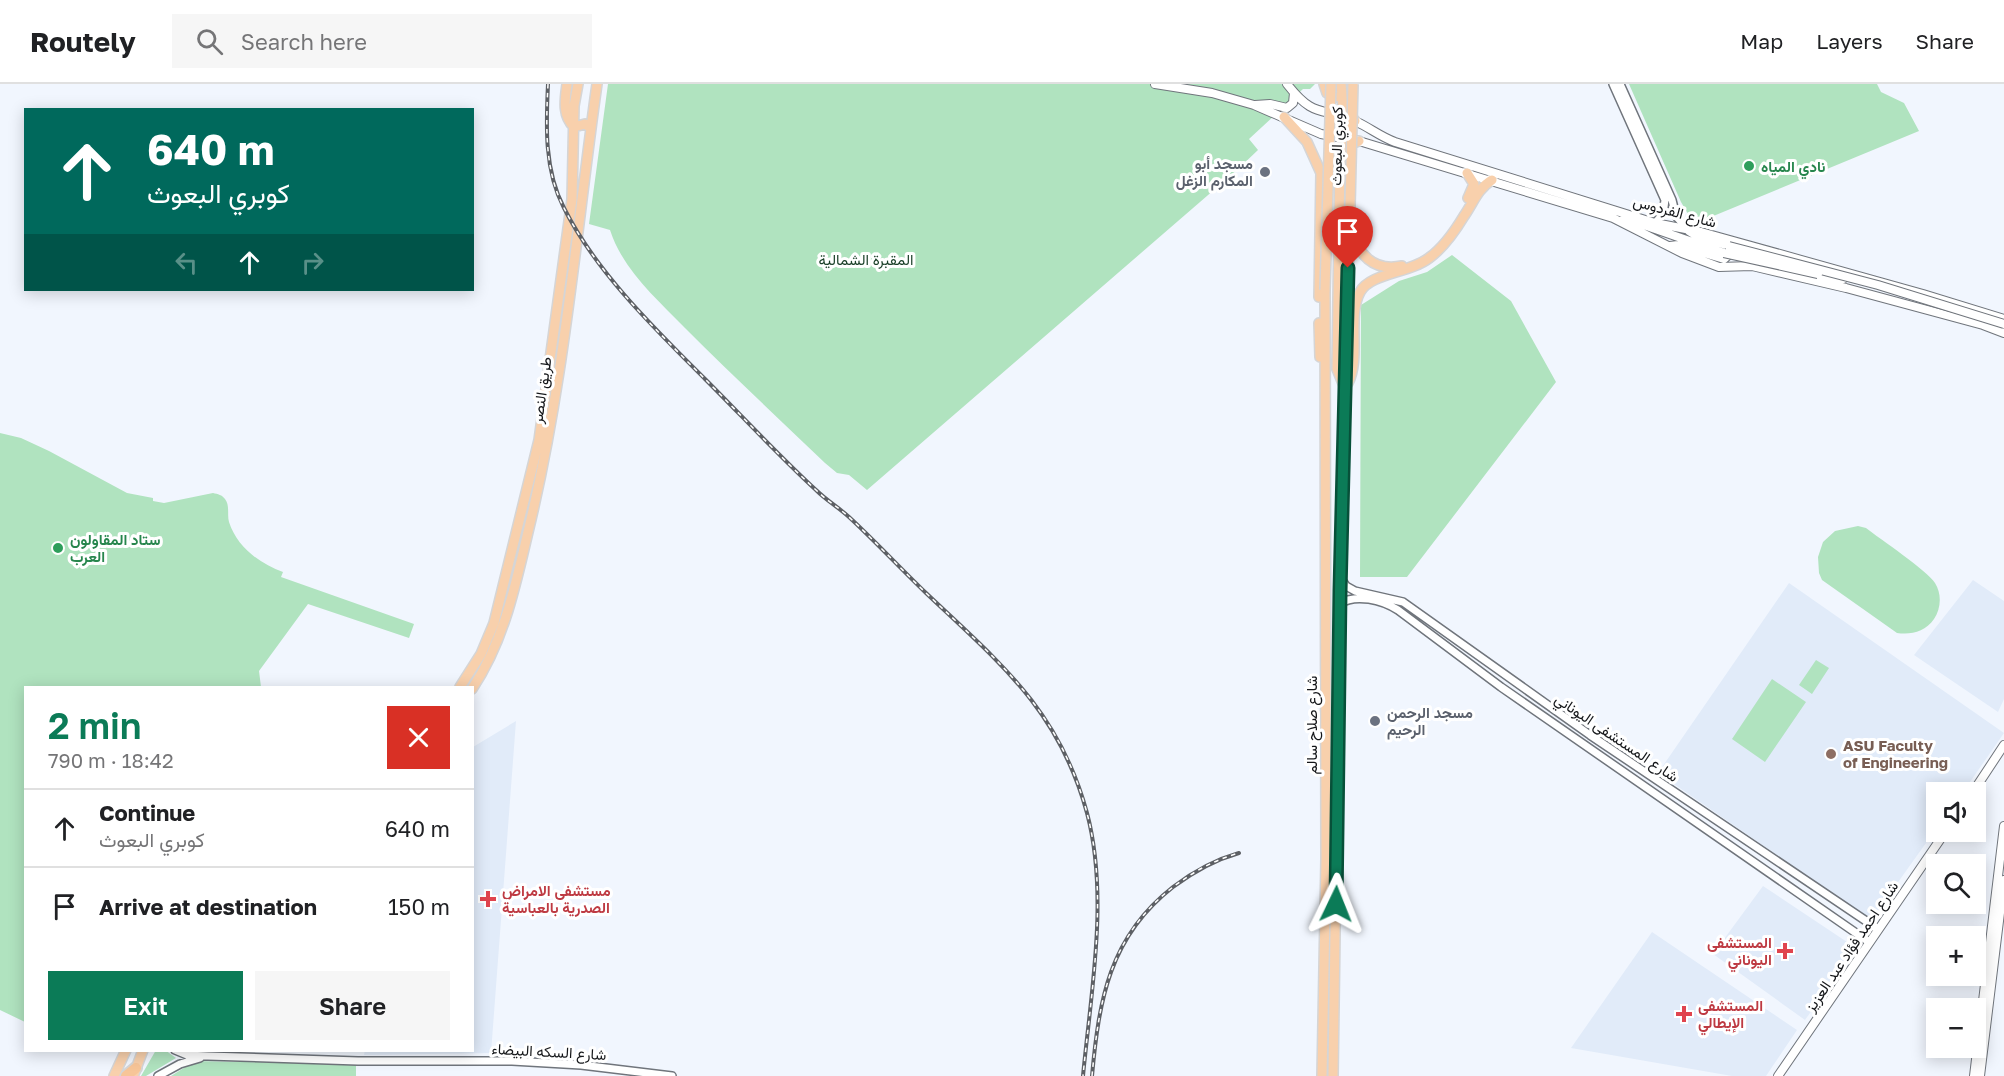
<!DOCTYPE html>
<html lang="en">
<head>
<meta charset="utf-8">
<style>
  body { margin:0; font-family:"Golos Text",Vazirmatn,sans-serif; background:#f6f6f6; color:#202124; height:100vh; display:flex; flex-direction:column; font-size:22px; white-space:nowrap }
  * { box-sizing:border-box; margin:0 }
  p { font-size:20px; color:#757577 }
  .icon { flex:none; width:33px; height:33px; fill:none; stroke:currentColor; stroke-width:2; stroke-linecap:round; stroke-linejoin:round }
  .map { position:relative; flex:1; overflow:hidden }
  .sheet { position:absolute; left:24px; top:602px; width:450px; height:366px; display:flex; flex-direction:column; background:#fff; border-radius:0px; box-shadow:0 3px 15px #0003 }
  .sheet>* { flex:none }
  .banner { position:absolute; left:24px; top:24px; width:450px; height:183px; border-radius:0px; box-shadow:0 3px 15px #0003; background:#00695c; color:#fff; overflow:hidden }
  .buttons { position:absolute; left:1926px; top:698px; display:grid; gap:12px }
  .buttons a { display:grid; place-items:center; width:60px; height:60px; border-radius:0px; background:#fff; box-shadow:0 3px 15px #0003; font-size:30px }
  .pin { position:absolute; display:grid; place-items:center; width:51px; height:51px; color:#fff; margin:-62px -26px; border-radius:50% 50% 50% 0; rotate:-45deg; box-shadow:0 0 6px #0007 }
  .pin .icon { rotate:45deg }
  .me { position:absolute; width:66px; margin:-33px; rotate:2deg; stroke-linejoin:round; filter:drop-shadow(0 0 4px #0008) }
  .turn { display:flex; align-items:center; gap:21px; height:126px; padding:0 24px; font-size:27px }
  .turn .icon { width:78px; height:78px; stroke-width:2.5 }
  .turn b { display:block; font-size:42px; line-height:51px }
  .lanes { display:flex; align-items:center; height:57px; padding:0 24px; background:#0003; justify-content:center; gap:30px; direction:ltr }
  .lanes .off { opacity:.35 }
  .round { display:grid; place-items:center; flex:none; width:63px; height:63px; border-radius:0px; background:#f6f6f6 }
  .headline { display:flex; align-items:center; justify-content:space-between; height:102px; padding:0 24px }
  h1 { font-size:36px; font-weight:600; line-height:45px; color:#0b7b57 }
  .button { display:flex; gap:12px; margin-top:auto; padding:12px 24px }
  .button a { flex:1; height:69px; border-radius:0px; background:#0b7b57; color:#fff; font-size:24px; font-weight:600; line-height:69px; text-align:center }
  .button a+a { background:#f6f6f6; color:#202124 }
  ul { padding:0; list-style:none }
  li { display:flex; align-items:center; gap:18px; height:78px; padding:0 24px; border-top:2px solid #e0e0e0 }
  li div { flex:1 }
  li b { display:block; font-size:22px }
  li em { font-style:normal }
  header { display:flex; align-items:center; gap:36px; box-sizing:border-box; height:84px; padding:0 30px; background:#fff; border-bottom:2px solid #e0e0e0 }
  header strong { font-size:28px }
  nav { display:flex; gap:33px; margin-inline-start:auto; font-size:21px }
  .search { width:420px; height:54px; background:#f6f6f6; display:flex; align-items:center; gap:15px; box-sizing:border-box; padding:0 21px; border-radius:0px; color:#757577; font-size:22px }
  .map>svg:first-child { display:block }
  .built { fill:#e1ebf9 }
  .green { fill:#b0e3bf }
  .lines { fill:none; stroke-linecap:round; stroke-linejoin:round }
  .tertiary-casing { stroke:#70757c; stroke-width:10 }
  .secondary-casing { stroke:#70757c; stroke-width:10 }
  .trunk-casing { stroke:#d5d5d6; stroke-width:12 }
  .motorway-casing { stroke:#d5d5d6; stroke-width:14 }
  .tertiary { stroke:#fff; stroke-width:7 }
  .secondary { stroke:#fff; stroke-width:8 }
  .trunk { stroke:#f8d0ac; stroke-width:9 }
  .motorway { stroke:#f7c598; stroke-width:10 }
  .rail-casing { stroke:#5d6065; stroke-width:4 }
  .rail { stroke:#fff; stroke-width:1.5; stroke-dasharray:4.5; stroke-linecap:butt }
  .secondary-bridge-casing { stroke:#70757c; stroke-width:10; stroke-linecap:butt }
  .trunk-bridge-casing { stroke:#d5d5d6; stroke-width:12; stroke-linecap:butt }
  .secondary-bridge { stroke:#fff; stroke-width:8 }
  .trunk-bridge { stroke:#f8d0ac; stroke-width:9 }
  .route-casing { stroke:#075039; stroke-width:15 }
  .route { stroke:#0b7b57; stroke-width:10 }
  .leisure-dot { fill:#2e9e5b; stroke:#fff; stroke-width:2 }
  .worship-dot { fill:#6b7280; stroke:#fff; stroke-width:2 }
  .education-dot { fill:#8d6e63; stroke:#fff; stroke-width:2 }
  .health-dot { fill:#e0444e; stroke:#fff; stroke-width:2 }
  .labels { text-anchor:middle; dominant-baseline:central; stroke-width:6; stroke-linejoin:round; paint-order:stroke }
  .street-label { font-size:15px; fill:#141619; stroke:#fff }
  .worship-label { font-size:15px; font-weight:bold; fill:#5b616d; stroke:#fff; text-anchor:end }
  .leisure-label { font-size:15px; font-weight:bold; fill:#27864d; stroke:#fff; text-anchor:start }
  .park-label { font-size:15px; fill:#1c412a; stroke:#fff }
  .education-label { font-size:15px; font-weight:bold; fill:#785e54; stroke:#fff; text-anchor:start }
  .health-label { font-size:15px; font-weight:bold; fill:#be3a42; stroke:#fff; text-anchor:start }
</style>
</head>
<body>
<header>
<strong>Routely</strong>
<div class="search"><svg class="icon" aria-label="search" viewBox="0 0 24 24"><circle cx="10" cy="10" r="6"/><path d="M15 15l6 6"/></svg>Search here</div>
<nav><a>Map</a><a>Layers</a><a>Share</a></nav>
</header>
<div class="map">
<svg width="2004" height="992" viewBox="0 0 2004 992">
  <rect width="100%" height="100%" fill="#f1f6fe"/>
  <!-- built -->
  <path class="built" d="M1973,496L2004,517V615L1998,628L1914,571Z
    M1789,499L2004,649L1963,708H1936V745L1871,836L1658,689Z
    M516,637L491,969L364,971L365,966H472L473,663Z
    M1763,802L1856,864L1805,936L1713,870Z
    M1652,848L1797,946L1766,992H1732L1571,964Z"/>
  <!-- green -->
  <path class="green" d="M608,0H1315L1310,5H1303L1249,55L1258,66L1237,86L867,406L849,391L837,389L825,379C778,334 731,290 685,244C656,214 623,186 610,146L589,140Z
    M1629,0H1877L1881,8L1904,19L1919,47L1694,140L1681,118Z
    M1452,171L1511,217L1556,298L1407,493H1360L1361,221L1399,197L1427,188Z
    M0,349L21,354L49,367L127,409L153,414V417L164,419L213,409C218,410 222,411 225,415C230,421 227,431 229,438C237,463 260,480 283,488L281,493L414,540L409,554L308,520L259,587L261,603H26L25,938L0,926Z
    M1858,442L1866,444C1880,455 1928,487 1935,499C1942,510 1941,525 1934,535C1925,548 1911,551 1897,549L1822,496L1819,489L1818,473L1823,458L1835,447Z
    M1816,576L1829,584L1812,610L1799,601Z
    M1772,595L1806,618L1765,678L1732,655Z
    M156,966H165L176,974L146,992H141Z
    M195,977L356,980V992H171Z"/>
  <g class="lines">
    <defs>
      <path id="tertiary" d="M1613,0L1665,116L1663,130L1655,139
        M1620,0L1672,116L1676,132L1687,145
        M1340,493L1346,502L1355,507L1403,518L1590,651L1878,845
        M1339,520C1356,509 1382,516 1398,526L1501,603L1869,858
        M175,966L187,971L208,972L358,977H512L581,981L672,992
        M158,992L180,980L200,974"/>
      <path id="secondary" d="M1155,0L1212,9L1254,21L1321,50L1359,57L1613,134L1682,169L1719,183L1752,182L1846,204L1983,241L2004,249
        M1287,0C1315,36 1322,22 1357,38C1370,44 1381,53 1395,58L1655,139L1701,148L1923,210L2004,235
        M1255,21L1270,20L1287,24L1293,19L1294,9
        M1623,136L1638,139L1724,169
        M1689,147L1697,152L1729,162
        M1670,162L1678,161L1724,175L1733,167
        M1818,190L1843,195
        M1973,708L2004,661
        M1778,992L1946,747
        M1974,992L2004,742
        M1980,992L2004,796"/>
      <path id="trunk" d="M567,0C565,16 562,31 574,43L585,40L591,44
        M1324,0L1327,9L1335,13
        M1341,0L1343,23L1355,37
        M1284,33L1307,58L1321,89L1319,213
        M1467,89L1474,100L1468,114
        M1350,145C1359,170 1372,188 1402,182
        M1319,239L1320,273
        M1348,299C1361,274 1347,232 1360,208C1370,189 1410,189 1429,174C1443,164 1455,147 1464,132C1473,119 1478,104 1492,96
        M1344,302L1337,285L1340,75L1346,62L1359,57
        M460,603L481,570L494,539L539,356L572,115L574,22L578,0
        M472,605C504,557 515,503 528,448C564,301 576,149 597,0
        M134,990L143,966
        M114,992L126,966
        M1322,992L1326,775L1325,206
        M1333,992L1340,493L1348,203"/>
      <path id="motorway" d="M126,992L136,984"/>
    </defs>
    <!-- tertiary casing -->
    <use href="#tertiary" class="tertiary-casing"/>
    <!-- secondary casing -->
    <use href="#secondary" class="secondary-casing"/>
    <!-- trunk casing -->
    <use href="#trunk" class="trunk-casing"/>
    <!-- motorway casing -->
    <use href="#motorway" class="motorway-casing"/>
    <!-- tertiary -->
    <use href="#tertiary" class="tertiary"/>
    <!-- secondary -->
    <use href="#secondary" class="secondary"/>
    <!-- trunk -->
    <use href="#trunk" class="trunk"/>
    <!-- motorway -->
    <use href="#motorway" class="motorway"/>
    <defs>
      <path id="rail" d="M548,0C546,41 544,86 564,124C596,188 655,245 705,295C742,332 778,371 816,406C826,416 838,423 849,433C875,457 900,484 926,509C1000,579 1059,626 1087,729C1109,812 1091,907 1083,992
        M1092,992C1099,916 1109,853 1173,803C1193,788 1214,776 1239,769"/>
    </defs>
    <!-- rail casing -->
    <use href="#rail" class="rail-casing"/>
    <!-- rail -->
    <use href="#rail" class="rail"/>
    <defs>
      <path id="secondary-bridge" d="M1729,162L1878,201L2004,240
        M1724,169L1818,190"/>
      <path id="trunk-bridge" d="M1348,203L1353,0
        M1325,206L1331,0"/>
    </defs>
    <!-- secondary-bridge casing -->
    <use href="#secondary-bridge" class="secondary-bridge-casing"/>
    <!-- trunk-bridge casing -->
    <use href="#trunk-bridge" class="trunk-bridge-casing"/>
    <!-- secondary-bridge -->
    <use href="#secondary-bridge" class="secondary-bridge"/>
    <!-- trunk-bridge -->
    <use href="#trunk-bridge" class="trunk-bridge"/>
  </g>
  <g class="lines">
    <defs>
      <path id="route" d="M1336,820L1340,507L1348,184"/>
    </defs>
    <!-- route casing -->
    <use href="#route" class="route-casing"/>
    <!-- route -->
    <use href="#route" class="route"/>
  </g>
  <!-- markers -->
  <g class="leisure-dot">
    <circle cx="1749" cy="82" r="6"/>
    <circle cx="58" cy="464" r="6"/>
  </g>
  <g class="worship-dot">
    <circle cx="1265" cy="88" r="6"/>
    <circle cx="1375" cy="637" r="6"/>
  </g>
  <circle class="education-dot" cx="1831" cy="670" r="6"/>
  <g class="health-dot">
    <path d="M485 806h6v6h6v6h-6v6h-6v-6h-6v-6h6z"/>
    <path d="M1782 858h6v6h6v6h-6v6h-6v-6h-6v-6h6z"/>
    <path d="M1681 921h6v6h6v6h-6v6h-6v-6h-6v-6h6z"/>
  </g>
  <g class="labels">
    <!-- street labels -->
    <g class="street-label">
      <text transform="translate(1336 62) rotate(-89)">كوبري البعوث</text>
      <text transform="translate(1675 127) rotate(15)">شارع الفردوس</text>
      <text transform="translate(541 306) rotate(-82)">طريق النصر</text>
      <text transform="translate(1311 641) rotate(-90)">شارع صلاح سالم</text>
      <text transform="translate(1617 653) rotate(34)">شارع المستشفى اليوناني</text>
      <text transform="translate(1851 862) rotate(-56)">شارع احمد فؤاد عبد العزيز</text>
      <text transform="translate(549 967) rotate(3)">شارع السكه البيضاء</text>
    </g>
    <!-- worship labels -->
    <g class="worship-label">
      <text x="1253" y="79">مسجد أبو<tspan x="1253" dy="17">المكارم الزغل</tspan></text>
      <text x="1387" y="628" text-anchor="start">مسجد الرحمن<tspan x="1387" dy="17">الرحيم</tspan></text>
    </g>
    <!-- leisure labels -->
    <g class="leisure-label">
      <text x="1761" y="82">نادي المياه</text>
      <text x="70" y="455">ستاد المقاولون<tspan x="70" dy="17">العرب</tspan></text>
    </g>
    <!-- park labels -->
    <g class="park-label">
      <text x="866" y="175">المقبرة الشمالية</text>
    </g>
    <!-- education labels -->
    <g class="education-label">
      <text x="1843" y="661">ASU Faculty<tspan x="1843" dy="17">of Engineering</tspan></text>
    </g>
    <!-- health labels -->
    <g class="health-label">
      <text x="502" y="806">مستشفى الامراض<tspan x="502" dy="17">الصدرية بالعباسية</tspan></text>
      <text x="1772" y="858" text-anchor="end">المستشفى<tspan x="1772" dy="17">اليوناني</tspan></text>
      <text x="1698" y="921">المستشفى<tspan x="1698" dy="17">الإيطالي</tspan></text>
    </g>
  </g>
</svg>
<div class="buttons">
<a><svg class="icon" aria-label="sound" viewBox="0 0 24 24"><path d="M4 9h4l5-4v14l-5-4H4zM17 9q2 3 0 6"/></svg></a>
<a><svg class="icon" aria-label="search" viewBox="0 0 24 24"><circle cx="10" cy="10" r="6"/><path d="M15 15l6 6"/></svg></a>
<a>+</a>
<a>−</a>
</div>
<div class="pin" style="left:1348px;top:184px;background:#d93025"><svg class="icon" aria-label="arrive" viewBox="0 0 24 24"><path d="M6 21V4h12l-3 4 3 4H6"/></svg></div>
<svg class="me" style="left:1336px;top:820px" viewBox="-20 -20 40 40"><path d="M0-17L14 15 0 8-14 15z" fill="#0b7b57" stroke="#fff" stroke-width="4"/></svg>
<div class="banner">
<div class="turn"><svg class="icon" aria-label="ahead" viewBox="0 0 24 24"><path d="M12 20V5M6 11l6-6 6 6"/></svg><div><b>640 m</b>كوبري البعوث</div></div>
<div class="lanes"><svg class="icon off" aria-label="left" viewBox="0 0 24 24"><path d="M17 20v-9H6M10 6l-5 5 5 5"/></svg><svg class="icon" aria-label="ahead" viewBox="0 0 24 24"><path d="M12 20V5M6 11l6-6 6 6"/></svg><svg class="icon off" aria-label="right" viewBox="0 0 24 24"><path d="M7 20v-9h11M14 6l5 5-5 5"/></svg></div>
</div>
<section class="sheet">
<div class="headline"><div><h1>2 min</h1><p>790 m · 18:42</p></div><a class="round" style="background:#d93025;color:#fff"><svg class="icon" aria-label="close" viewBox="0 0 24 24"><path d="M6 6l12 12M18 6L6 18"/></svg></a></div>
<ul>
<li><svg class="icon" aria-label="ahead" viewBox="0 0 24 24"><path d="M12 20V5M6 11l6-6 6 6"/></svg><div><b>Continue</b><p>كوبري البعوث</p></div><em>640 m</em></li>
<li><svg class="icon" aria-label="arrive" viewBox="0 0 24 24"><path d="M6 21V4h12l-3 4 3 4H6"/></svg><div><b>Arrive at destination</b></div><em>150 m</em></li>
</ul>
<div class="button"><a>Exit</a><a>Share</a></div>
</section>
</div>
</body>
</html>
